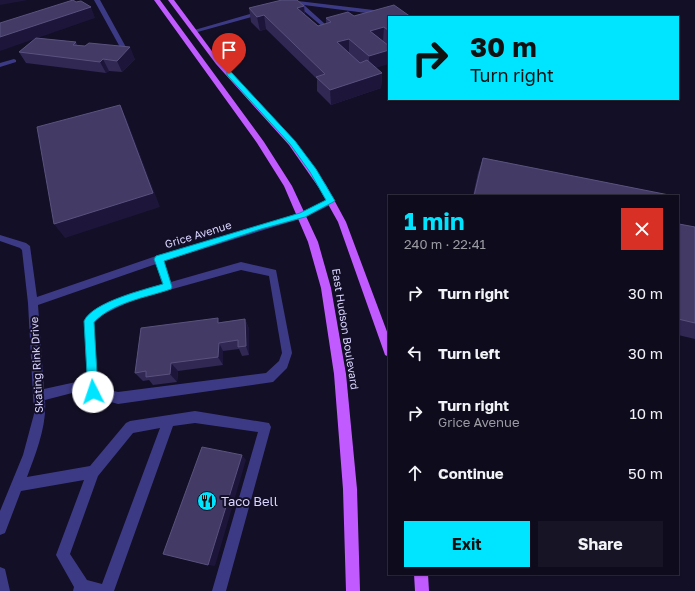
<!DOCTYPE html>
<html lang="en">
<head>
<meta charset="utf-8">
<style>
  body { margin:0; font-family:"Golos Text",sans-serif; background:#171425; color:#f1f3f6; height:100vh; display:flex; flex-direction:column; font-size:15px; white-space:nowrap }
  * { box-sizing:border-box; margin:0 }
  p { font-size:13px; color:#9b9ba3 }
  .icon { flex:none; width:22px; height:22px; fill:none; stroke:currentColor; stroke-width:2; stroke-linecap:round; stroke-linejoin:round }
  .map { position:relative; flex:1; overflow:hidden }
  .sheet { position:absolute; left:388px; top:195px; width:291px; height:380px; display:flex; flex-direction:column; background:#0e0b1c; border-radius:0px; box-shadow:0 1px 3px #0004,0 0 0 1px #2e2b3b }
  .sheet>* { flex:none }
  .hud { position:absolute; left:388px; top:16px; width:291px; height:84px; border-radius:0px; box-shadow:0 1px 3px #0004,0 0 0 1px #2e2b3b; background:#00e5ff; color:#111; overflow:hidden }
  .pin { position:absolute; display:grid; place-items:center; width:34px; height:34px; color:#fff; margin:-41px -17px; border-radius:50% 50% 50% 0; rotate:-45deg; box-shadow:0 0 4px #0007 }
  .pin .icon { rotate:45deg }
  .me { position:absolute; width:44px; margin:-22px; rotate:356deg; stroke-linejoin:round; filter:drop-shadow(0 0 3px #0008) }
  .turn { display:flex; align-items:center; gap:14px; height:84px; padding:0 16px; font-size:18px }
  .turn .icon { width:52px; height:52px; stroke-width:2.5 }
  .turn b { display:block; font-size:28px; line-height:34px }
  .round { display:grid; place-items:center; flex:none; width:42px; height:42px; border-radius:0px; background:#171425 }
  .overview { display:flex; align-items:center; justify-content:space-between; height:68px; padding:0 16px }
  h1 { font-size:24px; font-weight:700; line-height:30px; color:#00e5ff }
  .cta { display:flex; gap:8px; margin-top:auto; padding:8px 16px }
  .cta a { flex:1; height:46px; border-radius:0px; background:#00e5ff; color:#111; font-size:16px; font-weight:700; line-height:46px; text-align:center }
  .cta a+a { background:#171425; color:#f1f3f6 }
  ul { padding:0; list-style:none }
  li { display:flex; align-items:center; gap:12px; height:60px; padding:0 16px }
  li div { flex:1 }
  li b { display:block; font-size:15px }
  li em { font-style:normal }
  .map>svg:first-child { display:block }
  .lines { fill:none; stroke-linecap:round; stroke-linejoin:round }
  .minor { fill:#3d3a85; fill-rule:evenodd }
  .major { fill:#c25bff; fill-rule:evenodd }
  .wall { fill:#312854 }
  .shaded-wall { fill:#1d163a }
  .building { fill:#433a66; stroke:#5a527e }
  .route { fill:#00e5ff; stroke:#0095a6 }
  .labels { text-anchor:middle; dominant-baseline:central; stroke-width:4; stroke-linejoin:round; paint-order:stroke }
  .street-label { font-size:11px; fill:#d9d4ff; stroke:#130f26 }
  .near-poi-label { font-size:13px; fill:#d9d4ff; stroke:#130f26; text-anchor:start }
</style>
</head>
<body>
<div class="map">
<svg width="695" height="591" viewBox="0 0 695 591">
  <rect width="100%" height="100%" fill="#130f26"/>
  <g class="lines">
    <!-- minor -->
    <path class="minor" d="M94,0H100L127,49L126,50L121,49Z
      M298,1L382,11L385,13L382,15L304,5L325,24L330,25L324,28L297,5L289,7L286,5Z
      M264,10L266,11V13L194,33L191,31Z
      M14,59L16,60V62L0,67V63Z
      M331,198L334,199L335,201L334,203L306,217L164,261L171,282L241,262L276,270L292,353L287,368L273,382L118,404L76,392L45,400C47,426 36,453 27,477L90,466L126,423L130,421L195,411L269,423L271,427L226,591H212L258,432L195,423L173,426L114,591H73L74,587L56,555L84,480L21,491L5,533L0,535V511L23,455L34,414L28,303L22,250L20,248L0,241V235L26,243L30,246L37,297L159,255L300,213ZM156,264L162,284C142,290 93,302 84,321L87,384L76,382L44,389L38,305ZM241,270L269,276L282,353L279,361L266,373L118,392L98,387L94,323L102,315L133,300ZM160,428L102,584L87,580L70,554L98,476L133,433Z
      M0,567L5,569L10,591H0Z"/>
    <!-- major -->
    <path class="major" d="M154,0H160L264,142L292,186L318,242L331,288L346,374L357,489L360,591H346L343,489L334,374L321,288L308,242L284,186L257,143Z
      M168,0H174L220,62L295,141L326,185L346,222L389,337V357L385,355L384,352L338,222L319,188L289,145L216,64Z
      M414,574H428L429,591H415Z"/>
  </g>
  <!-- wall -->
  <path class="wall" d="M304,6L305,15L318,26L326,24V18L354,16L389,17V46L376,68L382,73L381,88L331,105L317,91V79L266,29L260,31L251,22L249,8Z
    M95,18L38,38L76,42L77,45L135,59L122,72L109,71L106,73L26,63L19,52L35,39Z
    M483,158L674,196H473L478,173Z
    M678,218L679,224L695,227V339L678,335Z
    M245,319L249,329V355L242,356L239,349L223,351V365L178,371L177,382L153,385L149,380L143,381L135,373L221,322Z"/>
  <!-- shaded-wall -->
  <path class="shaded-wall" d="M0,0H28L0,5Z
    M304,6L305,20L297,8Z
    M91,7L95,18L0,51V37Z
    M264,15L266,29L260,31L257,17Z
    M384,27L383,41L370,31Z
    M349,39V53L337,42Z
    M130,47L135,59L122,72L117,61Z
    M389,50V64L369,70V56Z
    M103,59L109,71L106,73L100,62Z
    M382,73L381,88L331,105L330,90Z
    M120,105L127,120L160,207L65,238L54,224Z
    M245,319L249,329V355L246,346Z
    M219,343L223,351V365L218,357Z
    M171,363L178,371L177,382L170,374Z
    M242,455L246,460L215,566L208,565Z"/>
  <!-- building -->
  <path class="building" d="M73,0L76,2L81,1L91,7L0,37V23Z
    M282,0H297L304,6L297,8L318,26L331,22L326,18L348,12L354,16L394,5L411,17H389V31L384,27L370,31L389,46V50L369,56L349,39L337,42L360,63L367,60L382,73L330,90L316,77L325,74L264,15L257,17L249,8Z
    M36,38L76,42L73,45L85,46L89,43L130,47L117,61L103,59L100,62L19,52Z
    M120,105L153,193L54,224L37,127Z
    M483,158L674,196H474Z
    M678,218L679,224L695,227V323L678,319Z
    M218,318V323L245,319L246,346L238,347V340L219,343L218,357L171,363L170,374L146,377V371L135,373L141,328Z
    M202,447L242,455L208,565L163,554Z"/>
  <!-- route -->
  <path class="route" d="M227,72H231L295,141L316,169L335,201L305,217L261,229L164,261L172,287L171,289C145,298 114,302 94,322L98,392L97,395L93,397L89,395L88,392L84,321C93,302 143,290 163,284L154,259L156,256L300,213L326,200L310,172L290,144L227,75Z"/>
  <!-- icons -->
  <defs>
    <symbol id="restaurant-disc" viewBox="-11 -11 22 22"><circle r="9.5" fill="#00e5ff" stroke="#130f26"/><path d="M-5-6h1v4h1v-4h1v4h1v-4h1v5L-1.5 .5V6h-2V.5L-5-1ZM5-6V6H3V1.5H1.5Q1.5-4 5-6Z" fill="#111"/></symbol>
  </defs>
  <g fill-rule="evenodd">
    <use href="#restaurant-disc" x="196" y="490" width="22" height="22"/>
  </g>
  <g class="labels">
    <!-- street labels -->
    <g class="street-label">
      <text transform="translate(198 234) rotate(-17)">Grice Avenue</text>
      <text transform="translate(346 329) rotate(81)">East Hudson Boulevard</text>
      <text transform="translate(36 365) rotate(-93)">Skating Rink Drive</text>
    </g>
    <!-- near-poi labels -->
    <g class="near-poi-label">
      <text x="221" y="501">Taco Bell</text>
    </g>
  </g>
</svg>
<div class="pin" style="left:229px;top:74px;background:#d93025"><svg class="icon" aria-label="arrive" viewBox="0 0 24 24"><path d="M6 21V4h12l-3 4 3 4H6"/></svg></div>
<svg class="me" style="left:93px;top:392px" viewBox="-20 -20 40 40"><circle r="19" fill="#fff"/><path d="M0-13L10 11 0 6-10 11z" fill="#00e5ff"/></svg>
<div class="hud">
<div class="turn"><svg class="icon" aria-label="right" viewBox="0 0 24 24"><path d="M7 20v-9h11M14 6l5 5-5 5"/></svg><div><b>30 m</b>Turn right</div></div>
</div>
<section class="sheet">
<div class="overview"><div><h1>1 min</h1><p>240 m · 22:41</p></div><a class="round" style="background:#d93025;color:#fff"><svg class="icon" aria-label="close" viewBox="0 0 24 24"><path d="M6 6l12 12M18 6L6 18"/></svg></a></div>
<ul>
<li><svg class="icon" aria-label="right" viewBox="0 0 24 24"><path d="M7 20v-9h11M14 6l5 5-5 5"/></svg><div><b>Turn right</b></div><em>30 m</em></li>
<li><svg class="icon" aria-label="left" viewBox="0 0 24 24"><path d="M17 20v-9H6M10 6l-5 5 5 5"/></svg><div><b>Turn left</b></div><em>30 m</em></li>
<li><svg class="icon" aria-label="right" viewBox="0 0 24 24"><path d="M7 20v-9h11M14 6l5 5-5 5"/></svg><div><b>Turn right</b><p>Grice Avenue</p></div><em>10 m</em></li>
<li><svg class="icon" aria-label="ahead" viewBox="0 0 24 24"><path d="M12 20V5M6 11l6-6 6 6"/></svg><div><b>Continue</b></div><em>50 m</em></li>
</ul>
<div class="cta"><a>Exit</a><a>Share</a></div>
</section>
</div>
</body>
</html>
